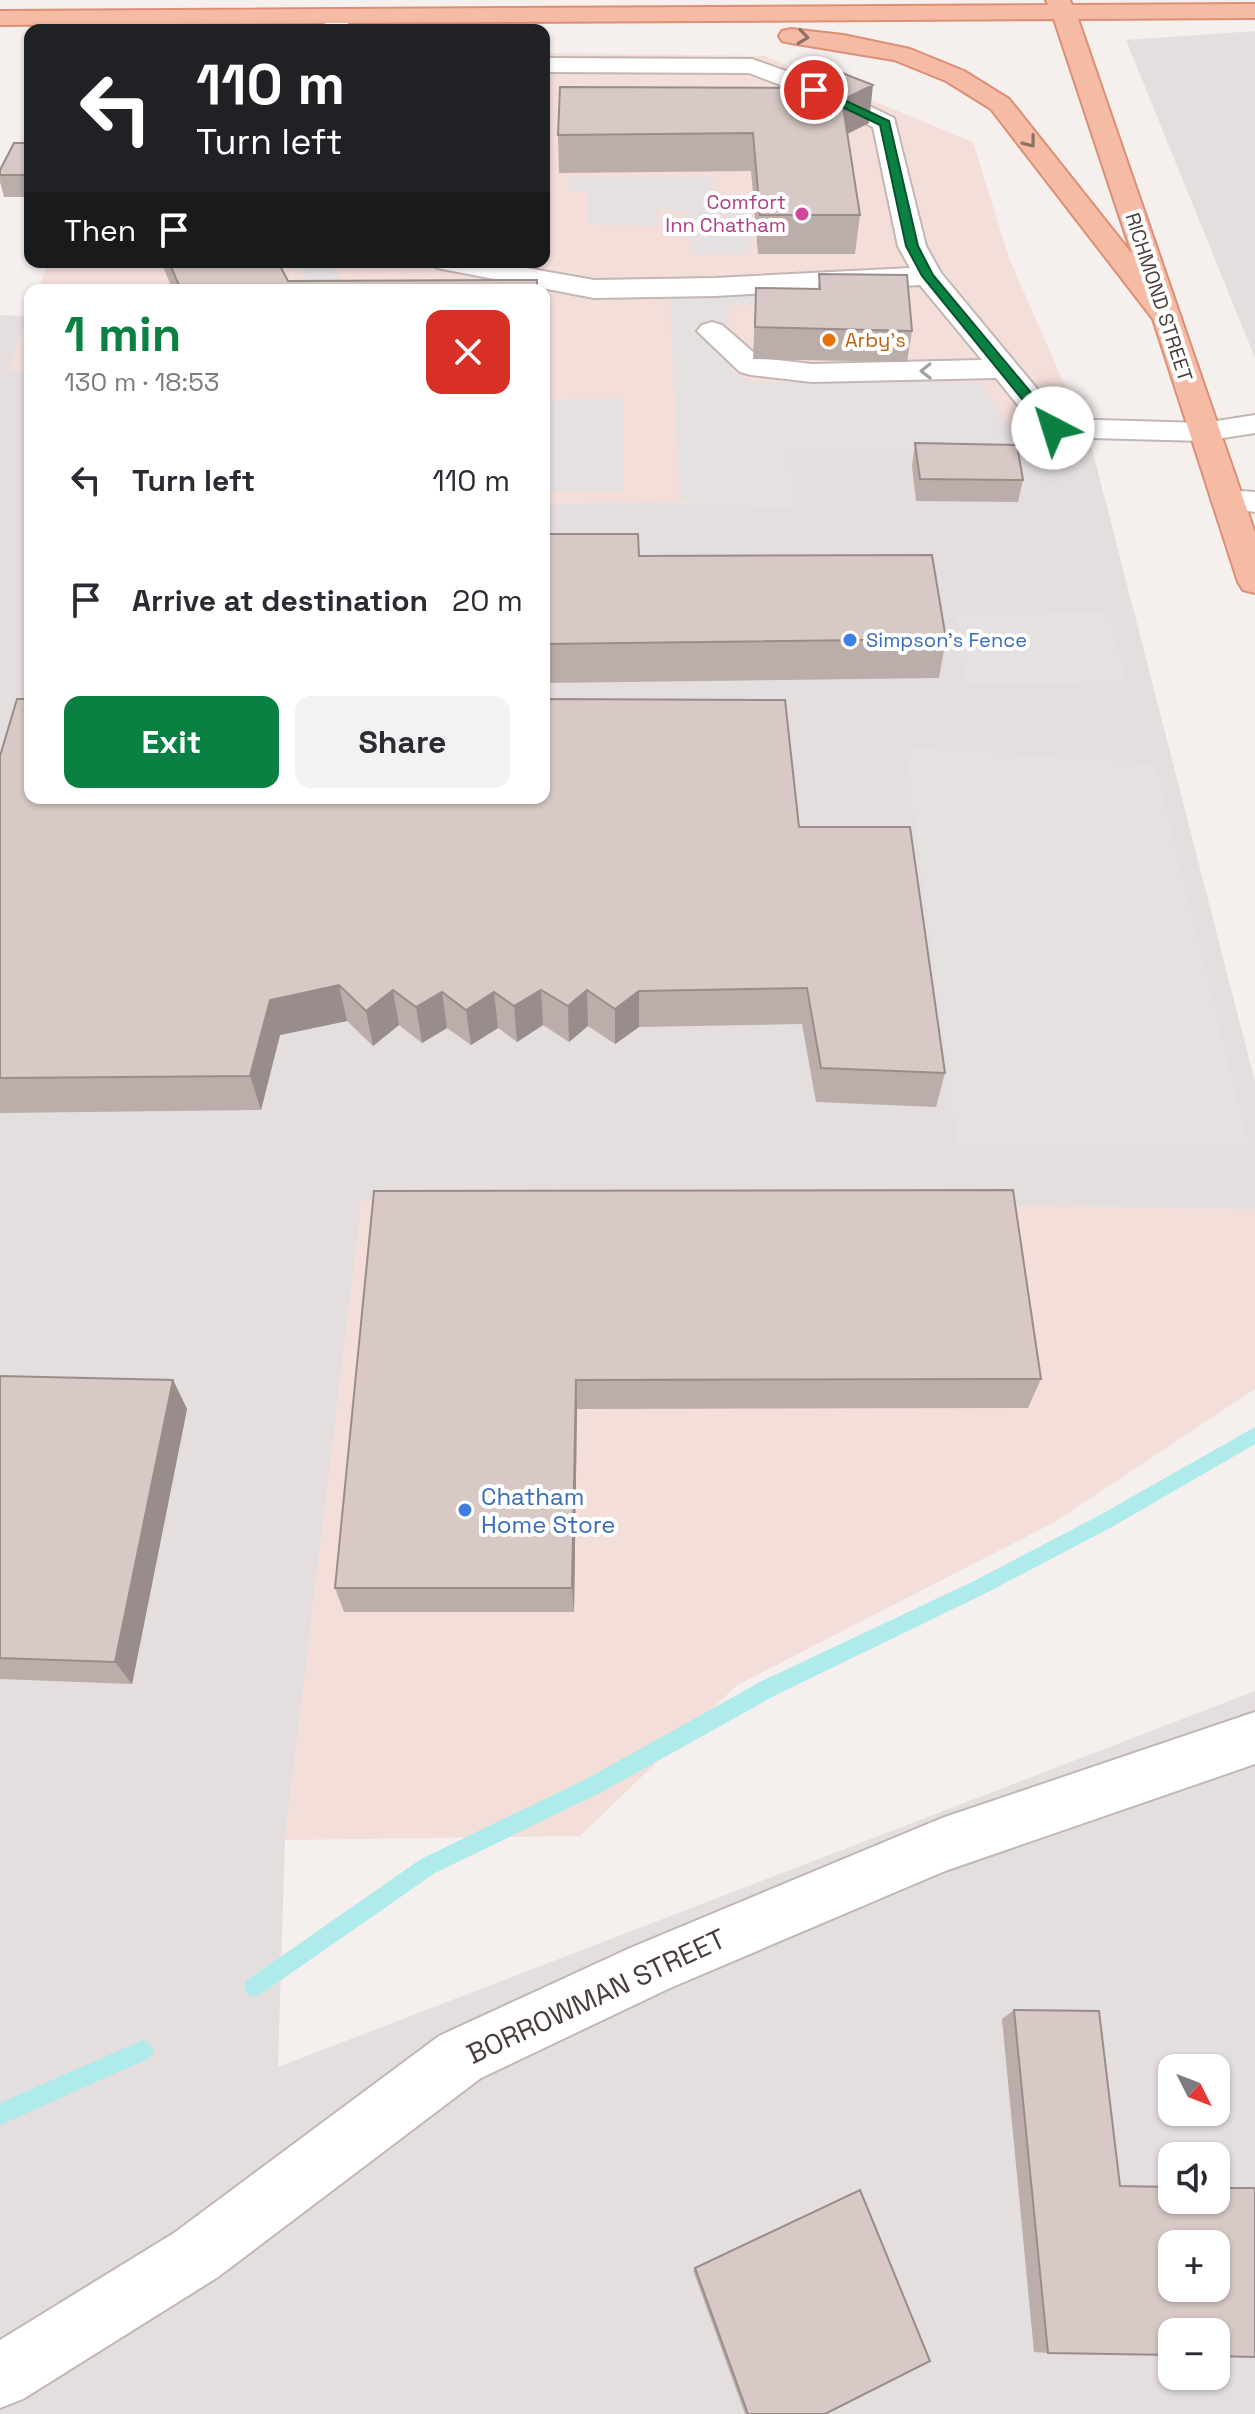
<!DOCTYPE html>
<html lang="en">
<head>
<meta charset="utf-8">
<style>
  body { margin:0; font-family:"Space Grotesk",sans-serif; background:#f2f2f3; color:#2b2b33; height:100vh; display:flex; flex-direction:column; font-size:30px; white-space:nowrap }
  * { box-sizing:border-box; margin:0 }
  p { font-size:26px; color:#7c7c81 }
  .icon { flex:none; width:44px; height:44px; fill:none; stroke:currentColor; stroke-width:2; stroke-linecap:round; stroke-linejoin:round }
  .map { position:relative; flex:1; overflow:hidden }
  .panel { position:absolute; left:24px; top:284px; width:526px; height:520px; display:flex; flex-direction:column; background:#fff; border-radius:16px; box-shadow:0 2px 6px #0004 }
  .panel>* { flex:none }
  .top-card { position:absolute; left:24px; top:24px; width:526px; height:244px; border-radius:16px; box-shadow:0 2px 6px #0004; background:#202124; color:#fff; overflow:hidden }
  .needle { width:52px; rotate:132deg }
  .tools { position:absolute; left:1158px; top:2054px; display:grid; gap:16px }
  .tools a { display:grid; place-items:center; width:72px; height:72px; border-radius:16px; background:#fff; box-shadow:0 2px 6px #0004; font-size:40px }
  .pin { position:absolute; display:grid; place-items:center; width:68px; height:68px; color:#fff; margin:-34px; border:4px solid #fff; border-radius:50%; box-shadow:0 2px 8px #0007 }
  .me { position:absolute; width:88px; margin:-44px; rotate:320deg; stroke-linejoin:round; filter:drop-shadow(0 0 6px #0008) }
  .turn { display:flex; align-items:center; gap:28px; height:168px; padding:0 40px; font-size:36px }
  .turn .icon { width:104px; height:104px; stroke-width:2.5 }
  .turn b { display:block; font-size:56px; line-height:68px }
  .then { display:flex; align-items:center; height:76px; padding:0 40px; background:#0003; gap:16px; font-size:30px }
  .round { display:grid; place-items:center; flex:none; width:84px; height:84px; border-radius:16px; background:#f2f2f3 }
  .head { display:flex; align-items:center; justify-content:space-between; height:136px; padding:0 40px }
  h1 { font-size:48px; font-weight:700; line-height:60px; color:#0b8043 }
  .cta { display:flex; gap:16px; margin-top:auto; padding:16px 40px }
  .cta a { flex:1; height:92px; border-radius:16px; background:#0b8043; color:#fff; font-size:32px; font-weight:700; line-height:92px; text-align:center }
  .cta a+a { background:#f2f2f3; color:#2b2b33 }
  ul { padding:0; list-style:none }
  li { display:flex; align-items:center; gap:24px; height:120px; padding:0 40px }
  li div { flex:1 }
  li b { display:block; font-size:30px }
  li em { font-style:normal }
  .map>svg:first-child { display:block }
  .commercial { fill:#f4deda }
  .industrial { fill:#e5dede; fill-rule:evenodd }
  .parking { fill:#e4e1e0 }
  .lines { fill:none; stroke-linecap:round; stroke-linejoin:round }
  .stream { fill:#afebea; fill-rule:evenodd }
  .minor-casing { stroke:#c3b6b3; stroke-width:4 }
  .major-casing { stroke:#db9075; stroke-width:4 }
  .minor { fill:#fff; fill-rule:evenodd }
  .major { fill:#f6bba5; fill-rule:evenodd }
  .wall { fill:#bbadaa }
  .shaded-wall { fill:#988d8b }
  .building { fill:#d9c9c6; stroke:#988d8b; stroke-width:2; fill-rule:evenodd }
  .oneway { stroke:#8e6f65 }
  .oneway2 { stroke:#a49e9c }
  .route { fill:#0b8043; stroke:#07532c; stroke-width:2 }
  .hotel-dot { fill:#d1479c; stroke:#fff; stroke-width:3 }
  .food-dot { fill:#e8710a; stroke:#fff; stroke-width:3 }
  .shop-dot { fill:#3f7fe0; stroke:#fff; stroke-width:3 }
  .labels { text-anchor:middle; dominant-baseline:central; stroke-width:8; stroke-linejoin:round; paint-order:stroke }
  .far-hotel-label { font-size:20px; fill:#b23c85; stroke:#fff; text-anchor:end }
  .far-street-label { font-size:20px; fill:#493d3a; stroke:#fff }
  .far-food-label { font-size:20px; fill:#c56008; stroke:#fff; text-anchor:start }
  .far-shop-label { font-size:20px; fill:#366cbe; stroke:#fff; text-anchor:start }
  .shop-label { font-size:24px; fill:#366cbe; stroke:#fff; text-anchor:start }
  .near-street-label { font-size:28px; fill:#493d3a; stroke:#fff }
</style>
</head>
<body>
<div class="map">
<svg width="1255" height="2414" viewBox="0 0 1255 2414">
  <rect width="100%" height="100%" fill="#f5efed"/>
  <!-- commercial -->
  <path class="commercial" d="M544,53L764,56L973,142L1009,258L1091,445L789,449L795,508L652,502L544,504V290H38L48,262H544Z
    M30,312V372L8,370Z
    M362,1200L1255,1209V1389L1053,1523L737,1685L580,1836L285,1840Z"/>
  <!-- industrial -->
  <path class="industrial" d="M1255,31V358L1126,40Z
    M0,315L28,316L9,369L30,372V798H544V504L652,502L794,508L788,449L1091,445L1255,1082V1209L362,1200L285,1840L278,2067L1255,1691V2414H0ZM1172,2068H1216V2112H1172ZM1172,2156H1216V2200H1172ZM1172,2244H1216V2288H1172ZM1172,2332H1216V2376H1172Z"/>
  <!-- parking -->
  <path class="parking" d="M570,177H712L715,195L747,196L750,255L692,254L685,210H658V226L587,224V193L568,190Z
    M296,262H332L348,290H309Z
    M669,284L908,301L728,305L731,371L754,382H980L1021,446L789,449L795,508L700,505L680,498Z
    M623,399L624,491L544,492V400Z
    M954,609L1108,612L1128,686L966,683Z
    M905,747L1155,764L1248,1144L958,1145Z"/>
  <g class="lines">
    <!-- stream -->
    <path class="stream" d="M1255,1427V1444L1112,1527L986,1593L776,1695L600,1793L435,1873L261,1994L254,1997L247,1994L244,1987L247,1980L421,1859L586,1779L762,1681L974,1581L1100,1515Z
      M143,2040L150,2044L154,2051L150,2058L0,2125V2103Z"/>
    <defs>
      <path id="minor" d="M338,9L346,11L350,16L346,30H322L330,11Z
        M544,58L752,59L828,86L894,118L926,246L941,273L1062,419L1204,423L1255,415V433L1204,441L1053,437L1042,435L996,378L812,382L751,375L740,372L697,331L702,325L712,322L722,325L760,358L812,364L982,360L920,285L715,296L594,298L437,268L433,262H493L594,280L715,278L910,268L898,246L873,127L810,96L749,73L544,72Z
        M1227,490L1255,492V512L1216,507L1211,500L1216,493Z
        M1255,1712V1764L945,1871L670,1988L481,2078L218,2277L23,2399L0,2408V2340L174,2233L439,2036L630,1948L942,1818Z"/>
      <path id="major" d="M1046,0H1070L1072,5L1255,4V18L1078,19L1255,533V593L1243,590L1238,582L1153,319L991,109L946,81L894,60L791,43L782,41L779,36L782,31L791,29L843,35L910,49L964,71L1009,99L1132,254L1054,19L0,25V11L1048,5Z"/>
    </defs>
    <!-- minor casing -->
    <use href="#minor" class="minor-casing"/>
    <!-- major casing -->
    <use href="#major" class="major-casing"/>
    <!-- minor -->
    <use href="#minor" class="minor"/>
    <!-- major -->
    <use href="#major" class="major"/>
  </g>
  <!-- wall -->
  <path class="wall" d="M869,123L847,134L860,215L855,254H758L751,171L559,173L558,135Z
    M30,143V197H4L0,182V170Z
    M161,262H278L288,281L537,290H173Z
    M819,274L912,331L907,362L753,359L756,288L818,289Z
    M915,443L1023,480L1018,502L916,501L912,466Z
    M544,534L639,556L946,639L939,678L544,683Z
    M0,756L799,827L945,1073L936,1107L816,1102L802,1024L639,1027L615,1044L588,1026L569,1042L543,1025L517,1042L498,1028L471,1045L447,1028L422,1043L399,1025L373,1046L347,1021L280,1035L261,1110L0,1113Z
    M374,1191L1041,1379L1028,1408L577,1409L574,1612H344L335,1588Z
    M0,1376L173,1380L187,1409L132,1684L0,1679Z
    M1014,2010L1048,2353L1034,2352L1002,2019Z
    M860,2190L825,2414H745L693,2270Z"/>
  <!-- shaded-wall -->
  <path class="shaded-wall" d="M873,85L869,123L839,138L842,100Z
    M339,985L347,1021L280,1035L261,1110L250,1076L270,1000Z
    M393,990L399,1025L373,1046L366,1011Z
    M541,990L543,1025L517,1042L514,1006Z
    M587,990L588,1026L569,1042L568,1006Z
    M639,991V1027L615,1044V1009Z
    M442,992L447,1028L422,1043L416,1007Z
    M494,992L498,1028L471,1045L466,1010Z
    M173,1380L187,1409L132,1684L115,1662Z
    M576,1380L577,1409L574,1612L572,1588Z"/>
  <!-- building -->
  <path class="building" d="M837,71L873,85L842,100L860,215H760L753,133L558,135L560,87L807,88Z
    M14,143H30V175H0V170Z
    M169,262H278L288,281L537,280V290H181Z
    M819,274L907,275L912,331L755,327L756,288L820,289Z
    M915,443L1017,445L1023,480L920,479Z
    M544,534H638L639,556L932,555L946,639L544,644Z
    M17,699H30V798H544V699L785,700L799,827H910L945,1073L821,1068L807,988L639,991L615,1009L587,990L568,1006L541,990L514,1006L494,992L466,1010L442,992L416,1007L393,990L366,1011L339,985L270,1000L250,1076L0,1078V756Z
    M1013,1190L1041,1379L576,1380L572,1588H335L374,1191Z
    M0,1376L173,1380L115,1662L0,1658Z
    M1014,2010L1099,2011L1120,2186L1172,2187V2200H1216V2188H1255V2357L1216,2356V2332H1172V2355L1048,2353ZM1172,2244H1216V2288H1172Z
    M860,2190L930,2361L825,2414H748L695,2268Z"/>
  <!-- one-way arrows -->
  <defs><path id="oneway-chevron" d="M-2-3.5L2.5 0L-2 3.5" fill="none" stroke-width="1.6" stroke-linecap="round" stroke-linejoin="round" transform="scale(2)"/></defs>
  <g class="oneway">
    <use href="#oneway-chevron" transform="translate(803 37) rotate(7)"/>
    <use href="#oneway-chevron" transform="translate(1030 142) rotate(52)"/>
  </g>
  <use class="oneway2" href="#oneway-chevron" transform="translate(926 371) rotate(179)"/>
  <!-- route -->
  <path class="route" d="M814,86L889,121L918,246L933,275L1058,425V431H1048L922,276L906,246L880,125L811,92V87Z"/>
  <!-- markers -->
  <circle class="hotel-dot" cx="802" cy="214" r="8"/>
  <circle class="food-dot" cx="829" cy="340" r="8"/>
  <g class="shop-dot">
    <circle cx="850" cy="640" r="8"/>
    <circle cx="465" cy="1510" r="8"/>
  </g>
  <g class="labels">
    <!-- far-hotel labels -->
    <g class="far-hotel-label">
      <text x="786" y="202">Comfort<tspan x="786" dy="23">Inn Chatham</tspan></text>
    </g>
    <!-- far-street labels -->
    <g class="far-street-label">
      <text transform="translate(1159 297) rotate(72)">RICHMOND STREET</text>
    </g>
    <!-- far-food labels -->
    <g class="far-food-label">
      <text x="845" y="340">Arby's</text>
    </g>
    <!-- far-shop labels -->
    <g class="far-shop-label">
      <text x="866" y="640">Simpson's Fence</text>
    </g>
    <!-- shop labels -->
    <g class="shop-label">
      <text x="481" y="1496">Chatham<tspan x="481" dy="28">Home Store</tspan></text>
    </g>
    <!-- near-street labels -->
    <g class="near-street-label">
      <text transform="translate(596 1996) rotate(-25)">BORROWMAN STREET</text>
    </g>
  </g>
</svg>
<div class="tools">
<a><svg class="needle" viewBox="-14 -14 28 28"><path d="M0-13l5 13h-10z" fill="#e53935"/><path d="M0 13l5-13h-10z" fill="#7c7c81"/></svg></a>
<a><svg class="icon" aria-label="sound" viewBox="0 0 24 24"><path d="M4 9h4l5-4v14l-5-4H4zM17 9q2 3 0 6"/></svg></a>
<a>+</a>
<a>−</a>
</div>
<div class="pin" style="left:814px;top:90px;background:#d93025"><svg class="icon" aria-label="arrive" viewBox="0 0 24 24"><path d="M6 21V4h12l-3 4 3 4H6"/></svg></div>
<svg class="me" style="left:1053px;top:428px" viewBox="-20 -20 40 40"><circle r="19" fill="#fff"/><path d="M0-13L10 11 0 6-10 11z" fill="#0b8043"/></svg>
<div class="top-card">
<div class="turn"><svg class="icon" aria-label="left" viewBox="0 0 24 24"><path d="M17 20v-9H6M10 6l-5 5 5 5"/></svg><div><b>110 m</b>Turn left</div></div>
<div class="then">Then<svg class="icon" aria-label="arrive" viewBox="0 0 24 24"><path d="M6 21V4h12l-3 4 3 4H6"/></svg></div>
</div>
<section class="panel">
<div class="head"><div><h1>1 min</h1><p>130 m · 18:53</p></div><a class="round" style="background:#d93025;color:#fff"><svg class="icon" aria-label="close" viewBox="0 0 24 24"><path d="M6 6l12 12M18 6L6 18"/></svg></a></div>
<ul>
<li><svg class="icon" aria-label="left" viewBox="0 0 24 24"><path d="M17 20v-9H6M10 6l-5 5 5 5"/></svg><div><b>Turn left</b></div><em>110 m</em></li>
<li><svg class="icon" aria-label="arrive" viewBox="0 0 24 24"><path d="M6 21V4h12l-3 4 3 4H6"/></svg><div><b>Arrive at destination</b></div><em>20 m</em></li>
</ul>
<div class="cta"><a>Exit</a><a>Share</a></div>
</section>
</div>
</body>
</html>
